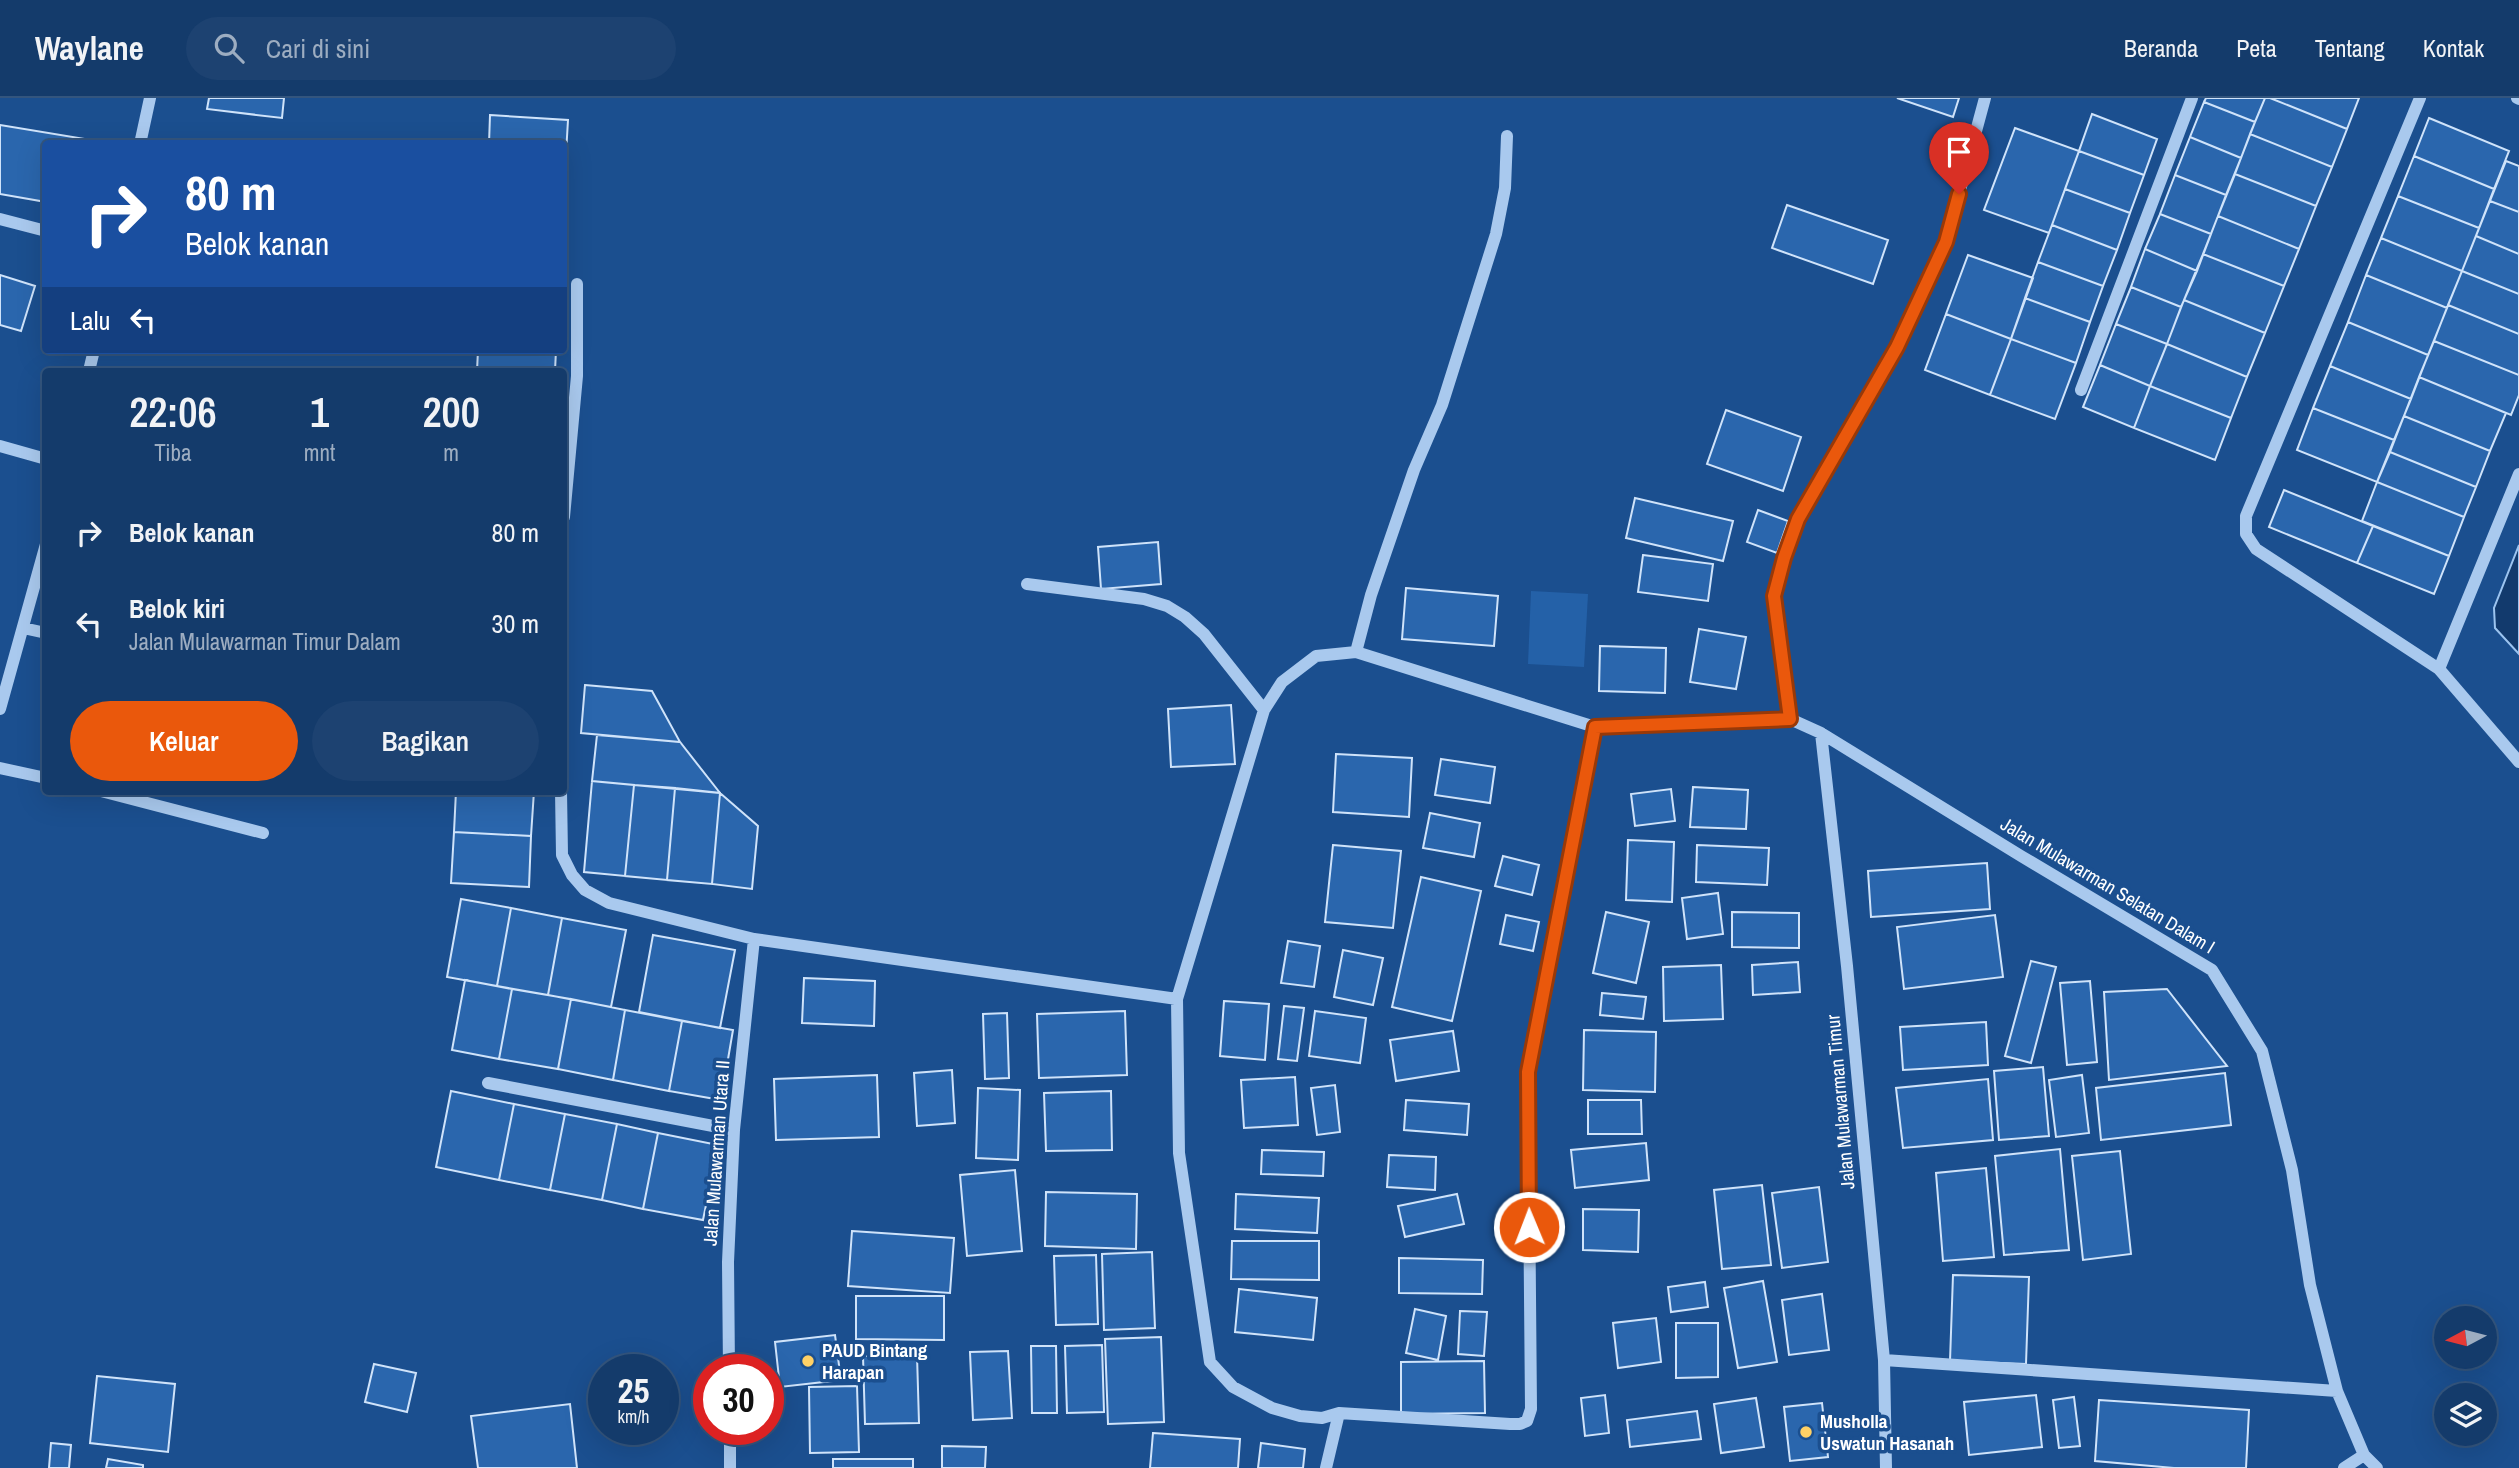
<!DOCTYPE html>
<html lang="id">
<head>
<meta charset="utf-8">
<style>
  body { margin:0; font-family:"Archivo Narrow",sans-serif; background:#1d4271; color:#f1f3f6; height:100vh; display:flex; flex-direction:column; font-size:26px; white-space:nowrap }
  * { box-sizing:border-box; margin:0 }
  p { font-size:23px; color:#9dadc1 }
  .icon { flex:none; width:38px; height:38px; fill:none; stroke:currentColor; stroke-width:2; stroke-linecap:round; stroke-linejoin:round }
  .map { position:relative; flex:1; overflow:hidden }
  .panel { position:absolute; left:42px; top:270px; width:525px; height:427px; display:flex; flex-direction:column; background:#143b6b; border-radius:7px; box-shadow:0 7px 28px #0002,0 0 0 2px #33557e }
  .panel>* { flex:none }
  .hud { position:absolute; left:42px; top:42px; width:525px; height:214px; border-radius:7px; box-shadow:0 7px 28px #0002,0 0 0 2px #33557e; background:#1a4fa0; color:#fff; overflow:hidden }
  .needle { width:46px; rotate:263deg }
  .tools { position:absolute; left:2434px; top:1208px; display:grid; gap:14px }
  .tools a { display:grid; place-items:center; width:63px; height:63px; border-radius:50%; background:#143b6b; box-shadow:0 7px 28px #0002,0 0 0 2px #33557e; font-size:35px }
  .speed { position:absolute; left:588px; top:1256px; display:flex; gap:14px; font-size:35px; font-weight:700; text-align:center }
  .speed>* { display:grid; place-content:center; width:91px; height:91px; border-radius:50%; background:#143b6b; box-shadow:0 7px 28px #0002,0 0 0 2px #33557e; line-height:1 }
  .speed small { font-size:18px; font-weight:400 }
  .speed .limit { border:10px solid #d22; background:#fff; color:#111 }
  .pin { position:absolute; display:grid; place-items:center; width:60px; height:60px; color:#fff; margin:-72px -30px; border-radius:50% 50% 50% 0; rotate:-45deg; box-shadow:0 0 7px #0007 }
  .pin .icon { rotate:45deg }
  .me { position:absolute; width:77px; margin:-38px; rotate:359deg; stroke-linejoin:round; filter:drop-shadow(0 0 5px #0008) }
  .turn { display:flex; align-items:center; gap:24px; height:147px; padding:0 28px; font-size:32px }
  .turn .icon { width:91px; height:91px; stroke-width:2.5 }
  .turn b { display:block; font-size:49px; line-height:60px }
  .then { display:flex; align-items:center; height:66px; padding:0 28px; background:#0003; gap:14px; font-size:26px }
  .eta { display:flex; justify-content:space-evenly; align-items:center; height:119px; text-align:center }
  .eta b { font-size:42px; font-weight:600; line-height:49px }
  .cta { display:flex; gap:14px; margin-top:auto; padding:14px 28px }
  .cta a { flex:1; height:80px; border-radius:42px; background:#ea580c; color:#fff; font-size:28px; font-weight:600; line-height:80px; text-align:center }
  .cta a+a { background:#1d4271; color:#f1f3f6 }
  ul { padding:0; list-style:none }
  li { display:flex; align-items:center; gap:21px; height:91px; padding:0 28px }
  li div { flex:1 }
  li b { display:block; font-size:26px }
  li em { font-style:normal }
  header { display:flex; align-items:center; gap:42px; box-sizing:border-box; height:98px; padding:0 35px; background:#143b6b; border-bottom:2px solid #33557e }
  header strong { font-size:33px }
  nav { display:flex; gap:38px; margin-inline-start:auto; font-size:24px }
  .search { width:490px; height:63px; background:#1d4271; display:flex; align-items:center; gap:18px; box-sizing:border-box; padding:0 24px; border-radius:38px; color:#9dadc1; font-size:26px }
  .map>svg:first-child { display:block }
  .green { fill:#2461a8 }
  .water { fill:#123a6d; stroke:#9cc4f0; stroke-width:2 }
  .building { fill:#2a66ad; stroke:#cfe3fa; stroke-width:2 }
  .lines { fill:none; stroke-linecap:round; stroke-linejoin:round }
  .minor { stroke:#a9c9ee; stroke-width:12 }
  .route-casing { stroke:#983908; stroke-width:18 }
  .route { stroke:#ea580c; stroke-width:12 }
  .poi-dot { fill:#ffd166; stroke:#1b4f8f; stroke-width:2.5 }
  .labels { text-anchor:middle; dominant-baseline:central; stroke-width:7; stroke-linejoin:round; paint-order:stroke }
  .street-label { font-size:19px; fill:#fff; stroke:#1b4f8f }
  .poi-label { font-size:19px; font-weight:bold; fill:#fff; stroke:#1b4f8f; text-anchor:start }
</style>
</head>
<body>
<header>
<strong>Waylane</strong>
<div class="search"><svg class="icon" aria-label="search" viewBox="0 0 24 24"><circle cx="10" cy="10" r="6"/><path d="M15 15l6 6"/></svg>Cari di sini</div>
<nav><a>Beranda</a><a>Peta</a><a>Tentang</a><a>Kontak</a></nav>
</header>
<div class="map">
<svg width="2519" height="1370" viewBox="0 0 2519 1370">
  <rect width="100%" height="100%" fill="#1b4f8f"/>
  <!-- green -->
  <path class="green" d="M1531,493L1588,496L1584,569L1528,566Z"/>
  <!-- water -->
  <path class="water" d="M2519,447V556L2495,530L2494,510Z"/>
  <!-- building -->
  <path class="building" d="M209,0H284L282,20L207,11Z
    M1897,0H1959L1953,19Z
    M2206,0H2265L2255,24L2204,4Z
    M2265,0H2270L2347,31L2332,69L2250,36Z
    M2270,0H2359L2347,31Z
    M2204,4L2255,24L2241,60L2190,39Z
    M2092,16L2157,41L2144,77L2079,53Z
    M490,17L568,22L565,73L564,46H489Z
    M2429,20L2509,53L2494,91L2414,58Z
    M0,27L85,41L84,46H46V104L0,96Z
    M2015,30L2079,53L2049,135L1984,112Z
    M2250,36L2332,69L2316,108L2235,76Z
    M2190,39L2241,60L2226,97L2175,77Z
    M2079,53L2144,77L2130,115L2065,91Z
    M2414,58L2494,91L2479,130L2398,98Z
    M2506,63L2519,68V114L2490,103Z
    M2235,76L2316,108L2299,151L2218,118Z
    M2175,77L2226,97L2211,136L2160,116Z
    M2065,91L2130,115L2117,152L2052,127Z
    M2398,98L2479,130L2462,173L2381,140Z
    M2490,103L2519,114V156L2476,138Z
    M1787,107L1888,142L1873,186L1772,150Z
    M2160,116L2211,136L2197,173L2145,151Z
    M2218,118L2299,151L2284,188L2203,156Z
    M2052,127L2117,152L2103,188L2038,164Z
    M2476,138L2519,156V196L2462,173Z
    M2381,140L2462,173L2447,210L2366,177Z
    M2145,151L2197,173L2181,209L2131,189Z
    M2203,156L2284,188L2265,235L2184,202Z
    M1968,157L2033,180L2011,241L1946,216Z
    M2038,164L2103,188L2090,224L2025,200Z
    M2462,173L2519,196V236L2448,207Z
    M0,177L35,188L21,233L0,227Z
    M2366,177L2447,210L2428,257L2348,224Z
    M2131,189L2181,209L2167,246L2116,226Z
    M2025,200L2090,224L2076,265L2011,241Z
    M2184,202L2265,235L2247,279L2167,246Z
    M2448,207L2519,236V277L2434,243Z
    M1946,216L2011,241L1990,297L1925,272Z
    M2348,224L2428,257L2411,301L2330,268Z
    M2116,226L2167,246L2150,288L2100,267Z
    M2011,241L2076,265L2055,321L1990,297Z
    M2434,243L2519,277V297L2511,317L2419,279Z
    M2167,246L2247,279L2231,320L2150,288Z
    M478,252H556L555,273H477Z
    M2100,267L2150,288L2134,330L2083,309Z
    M2330,268L2411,301L2394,342L2313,310Z
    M2419,279L2506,315L2490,353L2404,318Z
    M2150,288L2231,320L2215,362L2134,330Z
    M2313,310L2394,342L2377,384L2297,352Z
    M1726,312L1801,339L1783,393L1707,366Z
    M2404,318L2490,353L2476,389L2390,354Z
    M2390,354L2476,389L2464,419L2377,384Z
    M2377,384L2464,419L2449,458L2362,423Z
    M2284,392L2373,428L2357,465L2269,429Z
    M1635,400L1733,423L1723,463L1626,440Z
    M1758,412L1788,423L1777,455L1747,444Z
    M2373,428L2449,458L2434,496L2357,465Z
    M1158,444L1161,486L1101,491L1098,449Z
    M1643,457L1713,466L1708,503L1638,494Z
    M1406,490L1498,498L1494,548L1402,541Z
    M1699,531L1746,539L1736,591L1690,584Z
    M1600,548L1666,550L1665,595L1599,593Z
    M585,587L652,593L680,644L581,635Z
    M1231,607L1235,666L1171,669L1168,611Z
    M597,637L680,644L720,695L592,683Z
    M1336,656L1412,660L1409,719L1333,714Z
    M1441,661L1495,669L1490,705L1435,697Z
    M592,683L634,687L625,778L584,774Z
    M634,687L675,690L667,782L625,778Z
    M1693,689L1748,692L1746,731L1690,729Z
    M675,690L720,695L712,786L667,782Z
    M1671,691L1675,723L1635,728L1631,696Z
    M456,693H534L531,738L454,734Z
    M720,695L758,728L752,791L712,786Z
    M1430,715L1480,725L1474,759L1423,750Z
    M454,734L531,738L529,789L451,785Z
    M1628,742L1674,744L1672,804L1626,802Z
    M1333,747L1401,753L1393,830L1325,824Z
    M1697,747L1769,750L1767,787L1696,784Z
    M1503,758L1539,767L1532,797L1495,788Z
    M1987,765L1990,811L1871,819L1868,773Z
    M1421,779L1481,793L1452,923L1392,909Z
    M1718,795L1723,836L1687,841L1682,800Z
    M461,801L511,810L497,888L447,879Z
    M511,810L562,820L548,897L497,888Z
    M1606,814L1649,824L1636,885L1593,875Z
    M1732,814L1799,815V850L1732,849Z
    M1506,817L1539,824L1533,853L1500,846Z
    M1995,817L2003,879L1904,891L1897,829Z
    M562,820L626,832L611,909L548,897Z
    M653,837L735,852L720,930L639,914Z
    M1288,843L1320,848L1314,889L1281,885Z
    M1343,852L1383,860L1373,907L1334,899Z
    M2031,863L2056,869L2031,965L2005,958Z
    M1798,864L1800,894L1753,897L1752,867Z
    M1721,867L1723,921L1664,923L1663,869Z
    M804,880L875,883L874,928L802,925Z
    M465,882L512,891L499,961L452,952Z
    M2090,883L2097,964L2067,967L2060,885Z
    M512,891L571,901L558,971L499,961Z
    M2167,891L2227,968L2109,982L2104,894Z
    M1602,895L1646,899L1643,921L1600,917Z
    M571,901L625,912L613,982L558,971Z
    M1224,903L1269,906L1265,962L1220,958Z
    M1284,908L1304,910L1297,963L1278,961Z
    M625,912L682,923L669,993L613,982Z
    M1125,913L1127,977L1039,980L1037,916Z
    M1315,913L1366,920L1360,965L1309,958Z
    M1007,915L1009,980L985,981L983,916Z
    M682,923L733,932L721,1002L669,993Z
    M1986,924L1988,967L1903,972L1900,929Z
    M1584,932L1656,934L1655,994L1583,992Z
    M1453,933L1459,973L1396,983L1390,942Z
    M2043,969L2049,1038L1999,1042L1994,973Z
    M952,972L955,1025L917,1028L914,975Z
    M2225,975L2231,1027L2101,1042L2096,990Z
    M877,977L879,1039L776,1042L774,981Z
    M2082,977L2089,1035L2056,1039L2049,982Z
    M1295,979L1298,1027L1244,1030L1241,982Z
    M1988,981L1993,1042L1903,1050L1896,990Z
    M1335,987L1340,1034L1317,1037L1311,990Z
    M978,990L1020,992L1018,1062L976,1060Z
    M451,993L514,1006L499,1082L436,1069Z
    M1111,993L1112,1052L1046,1053L1044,995Z
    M1406,1002L1469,1006L1467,1037L1404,1032Z
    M1588,1002H1641L1642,1036H1588Z
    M514,1006L565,1016L550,1092L499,1082Z
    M565,1016L617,1026L602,1102L550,1092Z
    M617,1026L658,1035L643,1111L602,1102Z
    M658,1035L718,1047L703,1122L643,1111Z
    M1646,1045L1649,1082L1575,1090L1571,1052Z
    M2060,1051L2069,1152L2004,1157L1995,1058Z
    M1262,1052L1324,1054L1323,1078L1261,1076Z
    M2120,1053L2131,1156L2083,1162L2072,1058Z
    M1389,1057L1436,1059L1435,1092L1387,1089Z
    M1986,1070L1994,1159L1943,1163L1936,1075Z
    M1015,1072L1022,1153L967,1158L960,1077Z
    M1762,1087L1771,1167L1722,1171L1714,1092Z
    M1819,1089L1828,1164L1782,1170L1772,1095Z
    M1046,1094L1137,1096L1136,1151L1045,1148Z
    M1236,1096L1319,1100L1317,1135L1235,1131Z
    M1457,1096L1464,1126L1405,1139L1398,1108Z
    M1583,1111L1639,1112L1638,1154L1583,1152Z
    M852,1133L954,1140L950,1195L848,1188Z
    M1232,1143H1319V1182L1231,1181Z
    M1152,1154L1155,1230L1104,1232L1102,1156Z
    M1096,1157L1098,1226L1056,1227L1054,1158Z
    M1399,1160L1483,1162L1482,1196L1399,1195Z
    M1953,1177L2029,1179L2026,1266L1950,1263Z
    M1763,1183L1777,1264L1738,1270L1724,1190Z
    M1705,1184L1708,1209L1671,1214L1668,1189Z
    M1239,1191L1317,1200L1313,1242L1235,1234Z
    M1822,1196L1829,1252L1789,1257L1782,1202Z
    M856,1198H944V1242L856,1241Z
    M1415,1211L1446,1218L1438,1262L1406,1255Z
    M1460,1213L1487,1214L1484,1258L1458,1256Z
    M1656,1220L1661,1264L1618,1270L1613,1225Z
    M1676,1225H1718V1279L1676,1280Z
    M835,1237L841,1282L780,1289L775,1244Z
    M1161,1239L1164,1324L1108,1326L1105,1241Z
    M1102,1247L1104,1314L1067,1315L1065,1248Z
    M1031,1248H1056L1057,1315H1032Z
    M1008,1253L1012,1320L973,1322L970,1254Z
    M917,1257L919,1325L865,1326L863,1258Z
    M1484,1263L1485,1315L1401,1316V1264Z
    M374,1266L416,1275L407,1314L365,1304Z
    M97,1278L175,1286L168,1354L90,1345Z
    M857,1288L859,1354L810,1355L809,1289Z
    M1605,1297L1609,1335L1585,1338L1581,1300Z
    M2036,1297L2042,1349L1969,1357L1964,1304Z
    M2074,1299L2080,1348L2059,1350L2053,1302Z
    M1756,1300L1764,1349L1721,1355L1714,1306Z
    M2099,1302L2249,1312L2246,1370H2174L2095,1363Z
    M1822,1305L1828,1359L1790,1363L1784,1309Z
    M570,1306L577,1370H478L471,1318Z
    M1697,1313L1701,1341L1630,1349L1627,1322Z
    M1153,1335L1240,1341L1238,1370H1150Z
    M51,1345L71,1347L69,1370H49Z
    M1261,1345L1305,1351L1303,1370H1258Z
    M942,1348L986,1349L985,1370H942Z
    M108,1361L143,1367V1370H106Z
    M833,1361H913V1370H833Z"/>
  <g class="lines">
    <!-- minor -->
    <path class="minor" d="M1985,0L1946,144L1897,249L1798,421L1784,460L1774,498L1790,621L1821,635L2021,758L2212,872L2262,953L2292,1072L2310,1187L2337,1293L2364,1357L2377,1370
      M2420,0L2246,418V436L2256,451L2439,571
      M2517,0L2519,1
      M140,46L150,0
      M0,121L46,133
      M89,273L94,252
      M2081,292L2192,0
      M0,348L46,361
      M2519,376L2439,571L2519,664
      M564,419L577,278V186
      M1027,486L1144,501L1167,508L1185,519L1204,536L1264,612
      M23,530L46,535
      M1356,554L1371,497L1414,372L1442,307L1496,136L1505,90L1507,38
      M0,611L46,446
      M1595,629L1528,974L1531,1311L1527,1323L1520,1326H1510L1339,1315L1322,1320L1300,1318L1272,1310L1233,1289L1210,1264L1179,1055L1177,901L1264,612L1282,584L1316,558L1356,554L1595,629L1790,621
      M1821,635L1847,868L1884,1262L1886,1370
      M0,670L46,680
      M101,693L263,735
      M561,693L562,757L572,777L585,792L609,805L754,841L1177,901
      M488,985L734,1032
      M1884,1262L2337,1293
      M729,1272L728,1164L734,1032L754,841
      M730,1332V1370
      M1326,1370L1339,1315
      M2344,1370L2364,1357"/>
  </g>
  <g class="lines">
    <defs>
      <path id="route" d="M1529,1129L1528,974L1595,629L1790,621L1774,498L1784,460L1798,421L1897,249L1946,144L1959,96"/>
    </defs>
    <!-- route casing -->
    <use href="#route" class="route-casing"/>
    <!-- route -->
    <use href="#route" class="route"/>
  </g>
  <!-- markers -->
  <g class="poi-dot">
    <circle cx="808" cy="1263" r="7"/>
    <circle cx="1806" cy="1334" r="7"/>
  </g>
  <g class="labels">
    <!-- street labels -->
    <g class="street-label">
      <text transform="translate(2108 787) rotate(31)">Jalan Mulawarman Selatan Dalam I</text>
      <text transform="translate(1840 1004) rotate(-95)">Jalan Mulawarman Timur</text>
      <text transform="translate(716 1055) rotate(-86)">Jalan Mulawarman Utara II</text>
    </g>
    <!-- poi labels -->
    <g class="poi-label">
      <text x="822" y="1252">PAUD Bintang<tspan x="822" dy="22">Harapan</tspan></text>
      <text x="1820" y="1323">Musholla<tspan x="1820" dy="22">Uswatun Hasanah</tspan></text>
    </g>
  </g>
</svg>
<div class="tools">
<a><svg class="needle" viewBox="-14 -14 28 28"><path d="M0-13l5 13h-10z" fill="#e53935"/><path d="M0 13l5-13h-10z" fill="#9dadc1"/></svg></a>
<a><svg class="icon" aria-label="layers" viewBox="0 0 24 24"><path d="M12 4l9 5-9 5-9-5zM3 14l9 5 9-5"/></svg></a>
</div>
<div class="speed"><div>25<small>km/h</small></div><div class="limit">30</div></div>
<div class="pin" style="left:1959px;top:96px;background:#d93025"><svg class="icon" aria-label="arrive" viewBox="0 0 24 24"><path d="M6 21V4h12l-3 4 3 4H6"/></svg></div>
<svg class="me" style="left:1529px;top:1129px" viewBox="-20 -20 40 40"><circle r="17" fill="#ea580c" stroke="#fff" stroke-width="3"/><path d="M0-11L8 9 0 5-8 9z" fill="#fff"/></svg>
<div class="hud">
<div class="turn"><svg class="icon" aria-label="right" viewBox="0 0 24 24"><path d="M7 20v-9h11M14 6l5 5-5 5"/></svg><div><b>80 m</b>Belok kanan</div></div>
<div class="then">Lalu<svg class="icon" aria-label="left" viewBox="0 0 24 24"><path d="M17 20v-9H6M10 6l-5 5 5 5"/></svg></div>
</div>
<section class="panel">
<div class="eta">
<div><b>22:06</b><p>Tiba</p></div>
<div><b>1</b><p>mnt</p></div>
<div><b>200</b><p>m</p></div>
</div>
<ul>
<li><svg class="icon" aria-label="right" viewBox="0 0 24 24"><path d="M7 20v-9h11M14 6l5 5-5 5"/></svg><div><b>Belok kanan</b></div><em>80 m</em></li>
<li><svg class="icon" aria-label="left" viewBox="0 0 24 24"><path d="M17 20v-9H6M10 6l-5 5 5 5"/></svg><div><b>Belok kiri</b><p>Jalan Mulawarman Timur Dalam</p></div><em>30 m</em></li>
</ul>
<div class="cta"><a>Keluar</a><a>Bagikan</a></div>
</section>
</div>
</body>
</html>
